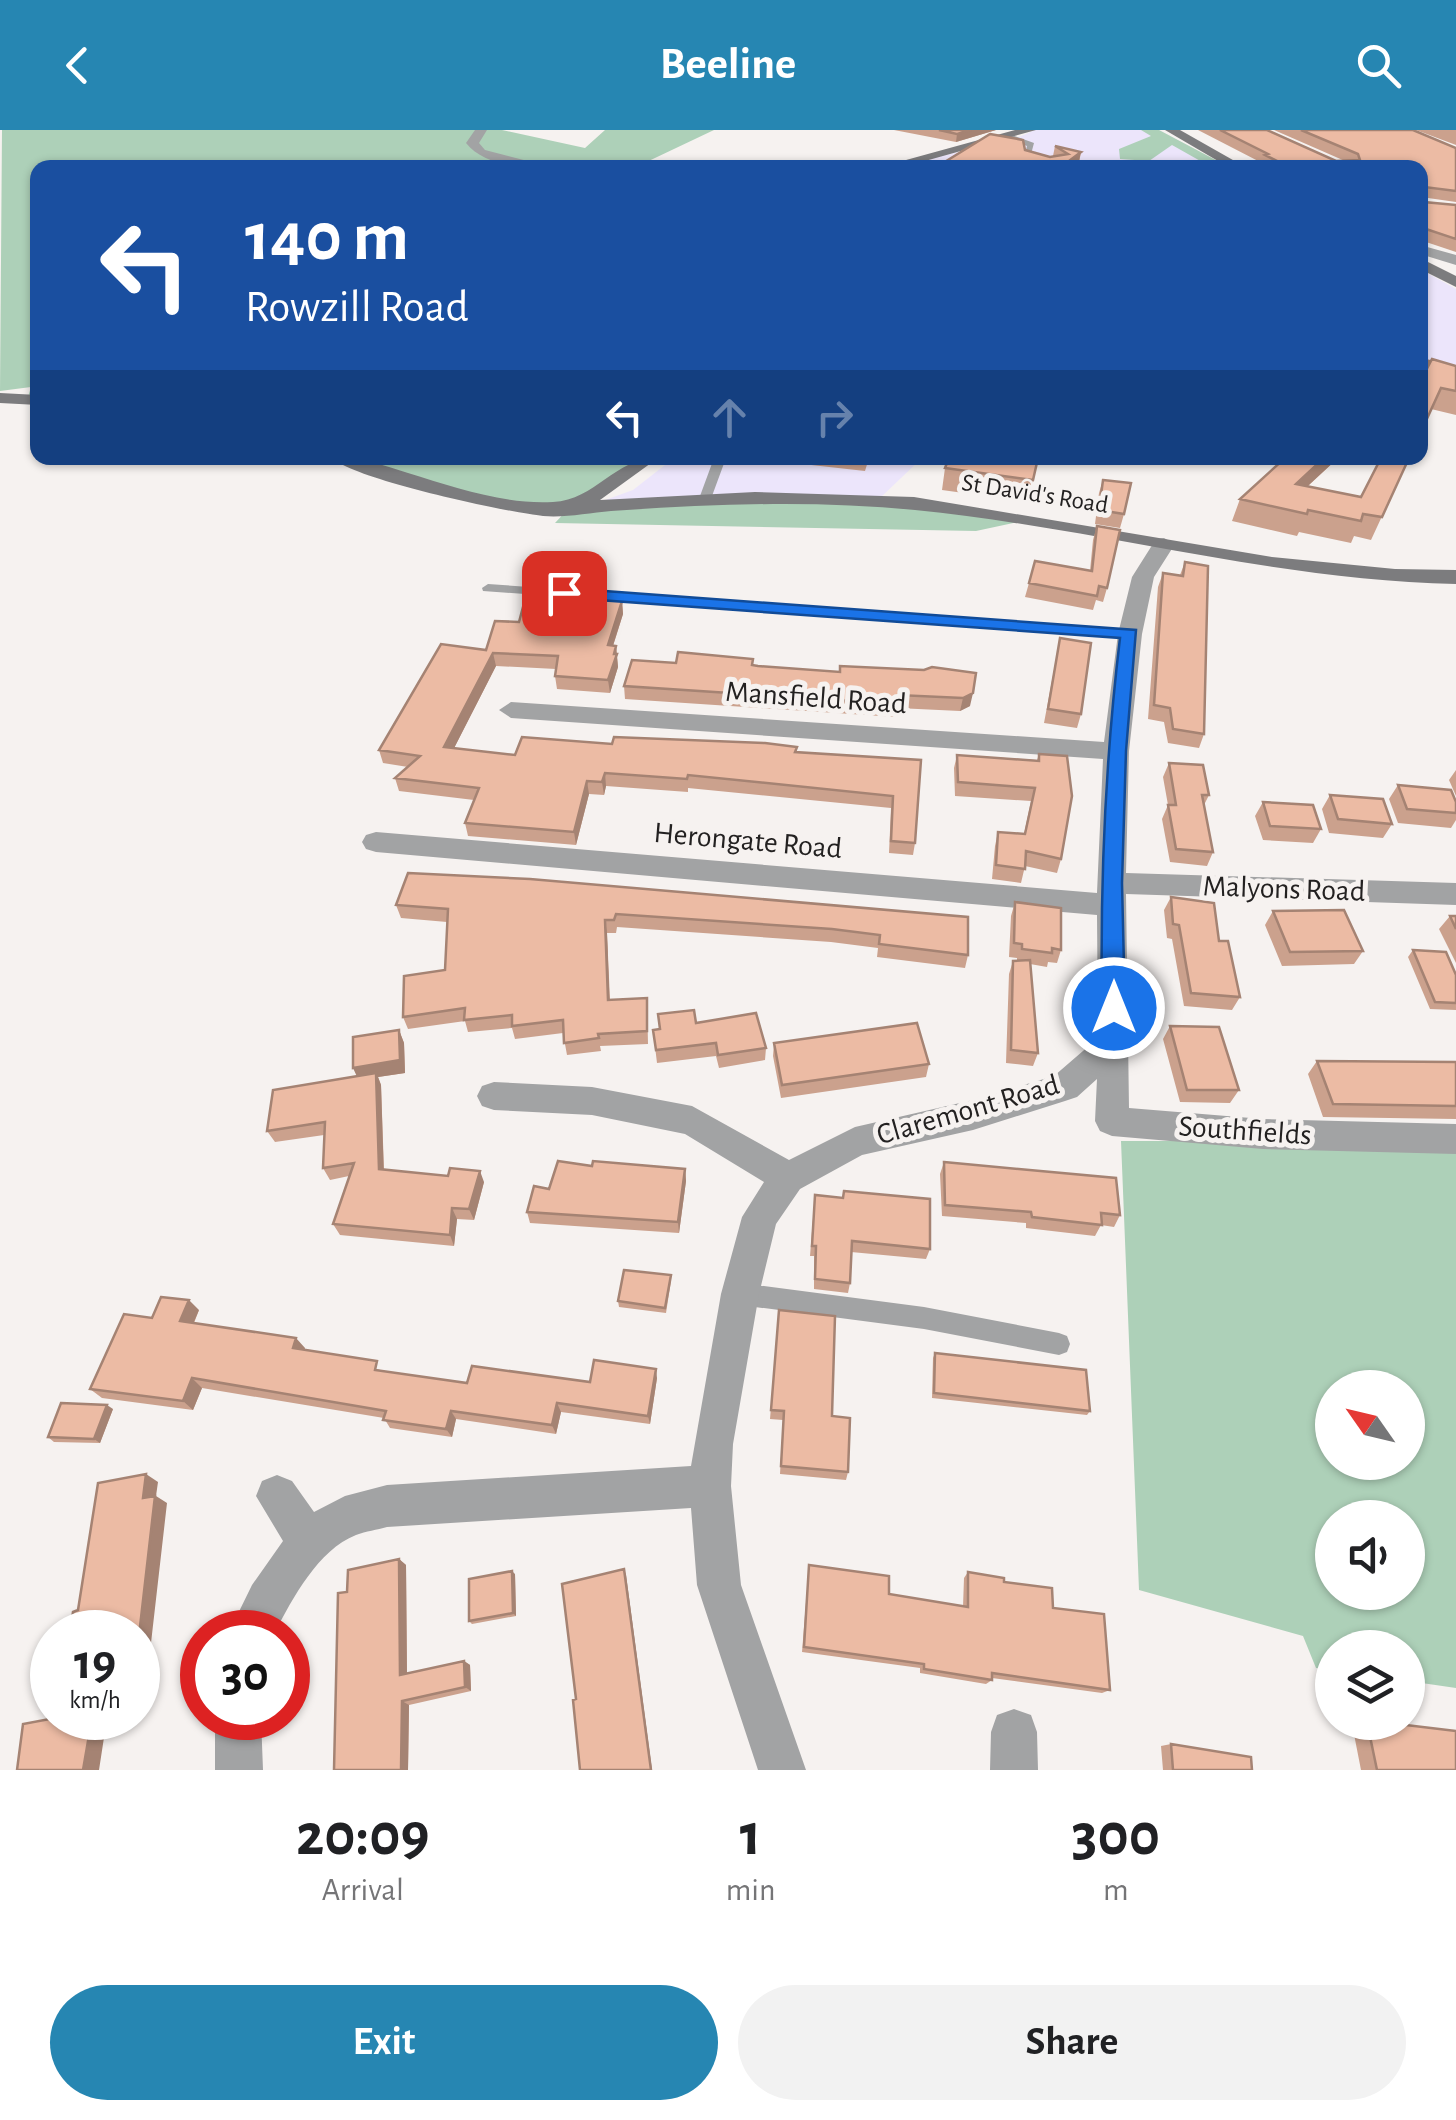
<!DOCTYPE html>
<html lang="en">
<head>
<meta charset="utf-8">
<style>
  body { margin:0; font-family:"Alegreya Sans",sans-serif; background:#f2f2f2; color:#202124; height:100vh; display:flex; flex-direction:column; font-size:38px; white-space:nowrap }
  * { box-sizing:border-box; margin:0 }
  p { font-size:32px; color:#757577 }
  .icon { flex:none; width:55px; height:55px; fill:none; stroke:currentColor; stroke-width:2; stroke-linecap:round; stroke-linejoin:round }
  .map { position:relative; height:1640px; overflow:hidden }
  .sheet { display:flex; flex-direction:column; background:#fff; flex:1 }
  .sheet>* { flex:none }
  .banner { position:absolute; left:30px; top:30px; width:1398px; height:305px; border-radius:20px; box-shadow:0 2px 8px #0004; background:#1a4fa0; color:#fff; overflow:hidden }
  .needle { width:65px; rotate:304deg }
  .tools { position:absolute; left:1315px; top:1240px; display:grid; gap:20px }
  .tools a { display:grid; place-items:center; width:110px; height:110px; border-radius:50%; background:#fff; box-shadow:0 2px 8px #0004; font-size:50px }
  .speed { position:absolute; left:30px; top:1480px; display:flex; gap:20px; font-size:50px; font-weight:700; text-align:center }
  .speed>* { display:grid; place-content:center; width:130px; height:130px; border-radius:50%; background:#fff; box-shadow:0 2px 8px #0004; line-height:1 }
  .speed small { font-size:25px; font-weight:400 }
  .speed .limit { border:15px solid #d22; background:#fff; color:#111 }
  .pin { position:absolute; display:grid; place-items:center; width:85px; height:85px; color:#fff; margin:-42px; border-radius:20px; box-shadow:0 5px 15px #0006 }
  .me { position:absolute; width:110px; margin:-55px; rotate:0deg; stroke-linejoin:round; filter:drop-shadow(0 0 8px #0008) }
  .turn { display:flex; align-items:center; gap:35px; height:210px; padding:0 50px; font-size:45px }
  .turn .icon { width:130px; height:130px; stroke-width:2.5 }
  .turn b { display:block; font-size:70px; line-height:85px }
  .lanes { display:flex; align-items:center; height:95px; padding:0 50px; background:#0003; justify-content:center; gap:50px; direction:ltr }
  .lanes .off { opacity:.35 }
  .eta { display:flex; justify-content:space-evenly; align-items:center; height:170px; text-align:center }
  .eta b { font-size:60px; font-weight:700; line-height:70px }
  .cta { display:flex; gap:20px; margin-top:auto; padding:20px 50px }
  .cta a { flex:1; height:115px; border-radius:60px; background:#2686b2; color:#fff; font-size:40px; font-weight:700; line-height:115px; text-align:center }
  .cta a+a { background:#f2f2f2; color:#202124 }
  header { display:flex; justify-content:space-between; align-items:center; height:130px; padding:0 50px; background:#2686b2; color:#fff; font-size:45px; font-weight:700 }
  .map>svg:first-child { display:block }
  .education { fill:#ece5fb }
  .green { fill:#add0b8; fill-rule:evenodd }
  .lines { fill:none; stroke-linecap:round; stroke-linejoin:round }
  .lane { fill:#a2a3a4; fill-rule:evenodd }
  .street { fill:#a2a3a4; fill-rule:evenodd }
  .secondary { fill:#7c7c7e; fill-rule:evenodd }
  .wall { fill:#cba18d }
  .shaded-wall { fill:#a58373 }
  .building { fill:#ecbba4; stroke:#a58373; stroke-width:2.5 }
  .route { fill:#1a73e8; stroke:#114b97; stroke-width:2.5 }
  .labels { text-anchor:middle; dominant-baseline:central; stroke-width:10; stroke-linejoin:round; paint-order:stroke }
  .far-street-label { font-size:25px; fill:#232121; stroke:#f6f2f0 }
  .street-label { font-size:30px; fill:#232121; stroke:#f6f2f0 }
</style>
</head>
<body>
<header><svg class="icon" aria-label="back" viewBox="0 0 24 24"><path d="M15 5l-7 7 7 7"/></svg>Beeline<svg class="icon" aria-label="search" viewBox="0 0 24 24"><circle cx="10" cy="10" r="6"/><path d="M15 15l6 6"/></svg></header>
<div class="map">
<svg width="1456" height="1640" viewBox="0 0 1456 1640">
  <rect width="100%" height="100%" fill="#f6f2f0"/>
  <!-- education -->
  <path class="education" d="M1035,0H1159L1229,38H890L1014,9Z
    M1420,139L1456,159V240L1420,232Z
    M674,328H922L879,369L718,364L594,374L633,360Z"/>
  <!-- green -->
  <path class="green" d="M2,0H502L585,18L605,0H714L636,37L38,38L37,268L28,267L31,257L0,261Z
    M1141,0H1159L1229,37H1211L1172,15L1149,31L1120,29L1119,19L1151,6Z
    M344,328H646C616,347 585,369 549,377C519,384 379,340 344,328Z
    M825,368L1027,390L976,401L555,393L569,378Z
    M1121,1011H1456V1558L1408,1551V1518H1332V1540L1316,1538L1303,1506L1139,1460ZM1332,1258H1408V1332H1332ZM1332,1388H1408V1462H1332Z"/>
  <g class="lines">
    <!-- lane -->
    <path class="lane" d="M1009,4L1034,13L1030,28L1061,38H1048L1023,31L1027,16L1006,8Z
      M714,328H726L712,366L702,369L700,366Z
      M488,454L1130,500L1137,504L1130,508L483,461L482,458Z
      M740,1153L924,1177L1059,1203L1067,1206L1070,1214L1067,1222L1059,1225L924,1199L740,1175L732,1171L729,1164L732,1157Z"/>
    <!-- street -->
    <path class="street" d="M475,0H487L479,13L485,20L555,38C526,38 485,37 466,13Z
      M1420,115L1456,125V135L1420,124Z
      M1164,408L1175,414L1154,447L1142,504L1129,621L1126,743L1456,753V775L1126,764L1129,978L1263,989L1456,994V1024L1263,1019L1112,1006L1100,1001L1095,991L1097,949L1077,967L1065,971L973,1000L862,1025L800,1059L776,1094L759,1164L733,1314L731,1356L741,1455L806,1640H758L697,1455L691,1378L387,1397C377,1400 366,1401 356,1405C318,1420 293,1468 275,1502H229L252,1455L283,1411L256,1366L262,1351L277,1345L292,1351L314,1382L345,1366L387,1355L691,1336L721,1164L742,1087L764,1052L685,1004L592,985L494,980L482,976L477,966L482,956L494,952L592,957L692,976L789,1030L855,997L973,970L1054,946L1098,908L1097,785L376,722L366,719L362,712L366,705L376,702L1097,763L1103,629L511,588L499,580L511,572L1104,612L1118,504L1132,447L1156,409Z
      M1014,1579L1031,1585L1037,1602L1038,1640H990L991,1602L997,1585Z
      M215,1588H261L263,1640H215Z"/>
    <!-- secondary -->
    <path class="secondary" d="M1015,0H1036L900,38H877Z
      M1165,0H1180L1247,38H1230Z
      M1420,128L1456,146V157L1420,139Z
      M0,263L38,265V275L0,273Z
      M332,328C359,326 382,335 408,343C454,357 505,375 553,372C596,370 614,328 658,328L600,370L755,362L914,367L1272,427L1395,439L1456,440V454C1271,450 1097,398 915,380C814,370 712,374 611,381C589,383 564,388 543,386C506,382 356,350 332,328Z"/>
  </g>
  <!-- wall -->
  <path class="wall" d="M894,0H996L956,12Z
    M1198,0H1267L1336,31H1345L1274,0H1413L1456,18V72L1421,67L1424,72L1456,75V122L1420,110V38H1267L1262,35V33Z
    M1416,0H1456V15Z
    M1055,16L1081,22L1079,33L1080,38L1025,20L1050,27L1053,26Z
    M1456,236V285L1431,279L1420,252Z
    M748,328H869L865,341Z
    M1038,328L1028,372L942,360L945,338Z
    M1338,328L1308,356L1361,367L1409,328L1371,410L1354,406L1351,413L1299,402L1297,406L1232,391L1240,369Z
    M1103,350L1124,384L1120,398L1095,394L1099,363Z
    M1097,396L1107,458L1103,472L1096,470L1093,480L1025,467L1029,453L1090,441L1093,410Z
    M1185,432L1204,604L1199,618L1168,613L1164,592L1148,589L1158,457L1163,443L1180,445Z
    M622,471L623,484L613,516H616L618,537L610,563L557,559L555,546L556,539L496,536L454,618L515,625L612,614L921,630L915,713L913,725L889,723L891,678L688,658V662L606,656L604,665L589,664L576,715L468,706L465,693L474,670L399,661L395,648L408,637L383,633L379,620L486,520L519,492Z
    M1060,508L1081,584L1077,598L1044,593Z
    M753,529V535L758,536L840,542L924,540L932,537L970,576L960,581L897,578L896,587L625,569L624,556L676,533Z
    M1039,624L1061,729L1057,743L1025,736L1021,753L992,749L995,716L998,702L1024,704L1031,671L955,666L954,638L957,625L1037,630Z
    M1169,633L1209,665L1204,675L1213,722L1207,736L1170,732L1162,689L1168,675L1163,647Z
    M1456,640V666L1449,650Z
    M1398,655L1456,672V690L1451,698L1398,693L1389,669Z
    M1330,665L1392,694L1383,708L1329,703L1322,679Z
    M1263,672L1321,699L1313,713L1263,710L1255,686Z
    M1171,767L1219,811L1240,867L1232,880L1184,876L1172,809L1167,808L1164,780Z
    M1015,772L1061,820L1057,833L1048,832L1047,837L1030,834L1038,923L1033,936L1006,933L1009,844L1013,831H1017V828L1009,827L1011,786Z
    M396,775L968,787V825L965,838L877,827L878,818L831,812L617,797L616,803H607L610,870L647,868L648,914L600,916L601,921L567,925L563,903L515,909L512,898L468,902L465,891L408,899L403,887L445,840L447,792L401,788Z
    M1273,781L1363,821L1354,834L1282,836L1265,795Z
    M1450,786H1456V833L1439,799Z
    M1413,820L1456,845V880L1430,879L1408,827Z
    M696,893L766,918L765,930L719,938L716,926L657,933L653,900Z
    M1170,896L1239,960L1230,973L1180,972L1163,909Z
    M399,900L404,913L405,943L378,947L381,955L384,1040L484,1052L474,1090L457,1089L454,1116L340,1105L333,1094L349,1046L330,1050L323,1038L324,1005L275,1012L267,1001L356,946Z
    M774,913L929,934L926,947L781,968L773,926Z
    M1317,931L1456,932V989L1323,987L1308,944Z
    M944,1032L1120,1085L1114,1097L1101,1095L1095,1106L1026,1098V1093L942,1086L940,1044Z
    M592,1036L685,1039L686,1051L679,1103L530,1093L527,1082L549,1059Z
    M814,1076L930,1119L926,1129L851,1122L850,1153L848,1163L814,1159V1126H810Z
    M671,1145V1151L666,1183L619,1177L618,1171Z
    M199,1180L194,1193L305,1218L304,1220L384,1241L467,1253L590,1252L657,1248L650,1294L561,1282L556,1304L456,1289L452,1307L390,1298L384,1288L202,1258L193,1280L102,1268L90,1259Z
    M779,1180L832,1286L848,1342L846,1350L780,1344L783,1290L770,1289Z
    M935,1223L1090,1281L1087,1285L932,1268L933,1228Z
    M113,1279L100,1313L54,1312L48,1307Z
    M399,1429L406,1435L407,1544L464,1531L470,1535L471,1561L409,1575L408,1640H334L347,1462Z
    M809,1435L889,1464L963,1477L964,1448L968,1442L1004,1452L1053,1478L1110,1560L1102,1563L992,1548V1550L986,1554L920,1543V1538L802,1522Z
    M515,1444L516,1486L472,1494L469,1491Z
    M1358,1592H1381L1456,1640H1361L1352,1594Z
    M1171,1614L1252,1640H1163L1161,1616Z"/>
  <!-- shaded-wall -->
  <path class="shaded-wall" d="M971,0H996L956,12L957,4Z
    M1081,22L1078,35L1081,33L1080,38H1067L1069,31Z
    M1429,231L1420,249V239Z
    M1324,328H1338L1286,376L1296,354Z
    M622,471L623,484L609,528L608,515Z
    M616,516L618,537L610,563L608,550Z
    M493,523L496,536L448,630L444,617Z
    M973,563L970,576L960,581L963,568Z
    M605,643L606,656L604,665L602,652Z
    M587,651L589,664L576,715L574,702Z
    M605,790L607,803L610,883L608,870Z
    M399,900L404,913L405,943L378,947L381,955L384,1050L379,1039L359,951L353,938Z
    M685,1039L686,1051L679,1103L678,1092Z
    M480,1041L484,1052L474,1090L469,1079Z
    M452,1078L457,1089L454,1116L450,1105Z
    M189,1170L199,1180L190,1201L180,1191Z
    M296,1208L305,1218L301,1228L293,1218Z
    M656,1239L657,1248L650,1294L648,1286Z
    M192,1248L202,1258L193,1280L183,1271Z
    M557,1273L561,1282L556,1304L552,1295Z
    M107,1275L113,1279L100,1313L94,1309Z
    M451,1281L456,1289L452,1307L446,1299Z
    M146,1344L158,1352L156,1366L167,1373L147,1548L138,1550L143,1368Z
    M399,1429L406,1435L407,1549L400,1545Z
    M624,1439L626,1445L652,1640H651Z
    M512,1441L515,1444L516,1486L513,1483Z
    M464,1531L470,1535L471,1561L465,1557Z
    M402,1571L409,1575L408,1640H401Z
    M92,1588H107L99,1640H83Z"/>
  <!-- building -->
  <path class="building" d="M939,0H971L957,4Z
    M1220,0H1267L1336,31L1360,30L1358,24L1301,0H1413L1456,18V61L1425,57L1421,68L1424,72L1456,75V109L1420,97V38H1291L1265,25L1268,24Z
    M990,4L1023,10L1025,20L1050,27L1068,24L1055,16L1081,22L1069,31L1081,33L1074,38H935Z
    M1420,229L1429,231L1420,239Z
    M1432,229L1456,236V261L1441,258L1420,304V252Z
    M949,328H1038L1033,350L945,338Z
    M1285,328H1324L1296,354L1361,367L1381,328H1409L1382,387L1363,384L1361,391L1308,380L1307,384L1240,369Z
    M1103,350L1131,353L1124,384L1099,380Z
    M1097,396L1120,400L1107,458L1099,456L1097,466L1029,453L1035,431L1092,441Z
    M1185,432L1208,436L1204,604L1173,599L1170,578L1154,575L1163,443L1183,446Z
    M527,462L622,471L608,515L616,516L614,524H617L608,550L555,546L558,526L493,523L444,617L515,625L522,607L612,614L614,607L765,613L797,617L795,622L921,630L915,713L891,711L893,666L688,645L687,649L605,643L602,652L587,651L574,702L465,693L479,658L395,648L420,626L379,620L441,514L486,520L495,491L519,492Z
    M1060,508L1091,513L1081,584L1048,579Z
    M678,522L753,529L752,535L758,536L840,542V536L924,540L932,537L976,543L973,563L963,568L898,565L897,574L624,556L632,530L676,533Z
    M1039,624L1067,626L1072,666L1061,729L1026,721L1025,739L996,735L998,702L1025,704L1035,658L958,652L957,625L1039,631Z
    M1169,633L1203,635L1209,665H1202L1213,722L1176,719L1168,675H1176Z
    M1398,655L1451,660L1456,672V683L1407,679Z
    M1330,665L1383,669L1392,694L1338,689Z
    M1263,672L1313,675L1321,699L1270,696Z
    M408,743L530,749L968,787V825L879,814L880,805L832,799L616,784L614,790H605L608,870L647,868V901L598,904L599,908L564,913L563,890L512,896V885L464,890L465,878L403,887L404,846L445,840L448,779L396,775Z
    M1171,767L1214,773L1219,811H1228L1240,867L1191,863L1179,795L1173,794Z
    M1015,772L1061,778V820L1052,818V823L1022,819V814L1014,813Z
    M1344,780L1363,821L1290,822L1273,781Z
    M1450,786H1456V799Z
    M1413,820L1446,822L1456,845V873L1435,872Z
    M1030,830L1038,923L1011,920L1013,831Z
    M694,880L696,893L756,883L766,918L718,925L716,913L656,920L653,900L660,899L658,884Z
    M917,893L929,934L782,955L774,913Z
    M1170,896L1219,897L1239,960H1187Z
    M399,900L400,930L353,938V907Z
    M1317,931L1456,932V976L1333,974Z
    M376,943L379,1039L448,1046L450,1038L480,1041L469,1079L452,1078L450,1105L333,1094L354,1033L323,1038L325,992L267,1001L273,960Z
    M558,1031L592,1036L593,1031L685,1039L678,1092L527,1082L534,1056L549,1059Z
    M944,1032L1116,1048L1120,1085L1101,1083L1102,1095L1032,1087L1031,1082L945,1075Z
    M844,1061L930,1069V1119L852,1111L850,1153L815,1149L816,1116H812L815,1065L843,1068Z
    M624,1140L671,1145L665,1178L618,1171Z
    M161,1167L189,1170L180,1191L296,1208L293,1218L377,1231L375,1240L467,1253L472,1236L590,1252L594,1230L656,1239L648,1286L557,1273L552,1295L451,1281L446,1299L383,1290L386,1281L192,1248L183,1271L90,1259L124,1184L152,1188Z
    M779,1180L835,1186L832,1286L850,1288L848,1342L781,1336L784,1281L771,1280Z
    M935,1223L1086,1240L1090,1281L934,1263Z
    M61,1273L107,1275L94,1309L48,1307Z
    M146,1344L143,1368L155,1366L138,1514V1502H70L73,1482L78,1480L98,1353Z
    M399,1429L400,1545L464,1531L465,1557L402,1571L401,1640H334L338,1463L347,1462L348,1440Z
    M809,1435L889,1446V1464L968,1477V1442L1004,1448V1452L1052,1458L1053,1478L1104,1484L1110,1560L992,1543V1550L924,1539V1534L804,1517Z
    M624,1439L651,1640H580L573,1570L576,1569L562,1454Z
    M512,1441L513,1483L469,1491V1449Z
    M55,1588H92L83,1640H17L23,1594Z
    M1367,1592H1381L1456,1601V1640H1377Z
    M1171,1614L1251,1627L1252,1640H1173Z"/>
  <!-- route -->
  <path class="route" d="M564,458L1136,500L1126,621L1122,753L1125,878L1122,885H1105L1102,878C1100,754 1105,632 1120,508L558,467V460Z"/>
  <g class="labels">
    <!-- far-street labels -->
    <g class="far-street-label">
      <text transform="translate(1035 364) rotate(9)">St David's Road</text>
    </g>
    <!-- street labels -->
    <g class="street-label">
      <text transform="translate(816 568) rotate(4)">Mansfield Road</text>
      <text transform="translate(748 711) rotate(5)">Herongate Road</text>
      <text transform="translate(1284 759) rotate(2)">Malyons Road</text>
      <text transform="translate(968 980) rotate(-16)">Claremont Road</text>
      <text transform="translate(1245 1001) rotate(4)">Southfields</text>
    </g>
  </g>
</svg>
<div class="tools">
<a><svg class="needle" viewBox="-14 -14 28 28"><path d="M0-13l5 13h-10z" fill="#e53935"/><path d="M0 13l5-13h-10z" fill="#757577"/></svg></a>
<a><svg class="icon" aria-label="sound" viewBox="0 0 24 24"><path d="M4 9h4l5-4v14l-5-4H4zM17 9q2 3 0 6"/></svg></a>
<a><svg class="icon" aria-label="layers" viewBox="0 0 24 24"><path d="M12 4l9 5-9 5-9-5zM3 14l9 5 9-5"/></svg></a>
</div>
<div class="speed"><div>19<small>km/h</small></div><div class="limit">30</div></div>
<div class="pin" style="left:564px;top:463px;background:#d93025"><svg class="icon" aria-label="arrive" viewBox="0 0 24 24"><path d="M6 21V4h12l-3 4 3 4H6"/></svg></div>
<svg class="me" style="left:1114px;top:878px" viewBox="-20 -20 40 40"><circle r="17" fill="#1a73e8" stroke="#fff" stroke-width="3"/><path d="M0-11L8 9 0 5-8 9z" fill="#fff"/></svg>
<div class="banner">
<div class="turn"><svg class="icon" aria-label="left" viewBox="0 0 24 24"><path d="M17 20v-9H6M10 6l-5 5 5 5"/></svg><div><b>140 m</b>Rowzill Road</div></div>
<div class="lanes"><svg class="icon" aria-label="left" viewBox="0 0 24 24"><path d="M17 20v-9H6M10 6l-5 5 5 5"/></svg><svg class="icon off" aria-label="ahead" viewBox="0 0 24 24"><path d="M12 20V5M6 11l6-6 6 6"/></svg><svg class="icon off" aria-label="right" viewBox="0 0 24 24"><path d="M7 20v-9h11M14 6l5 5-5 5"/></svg></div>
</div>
</div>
<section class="sheet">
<div class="eta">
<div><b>20:09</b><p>Arrival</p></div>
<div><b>1</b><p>min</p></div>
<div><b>300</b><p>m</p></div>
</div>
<div class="cta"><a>Exit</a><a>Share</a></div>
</section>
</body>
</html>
